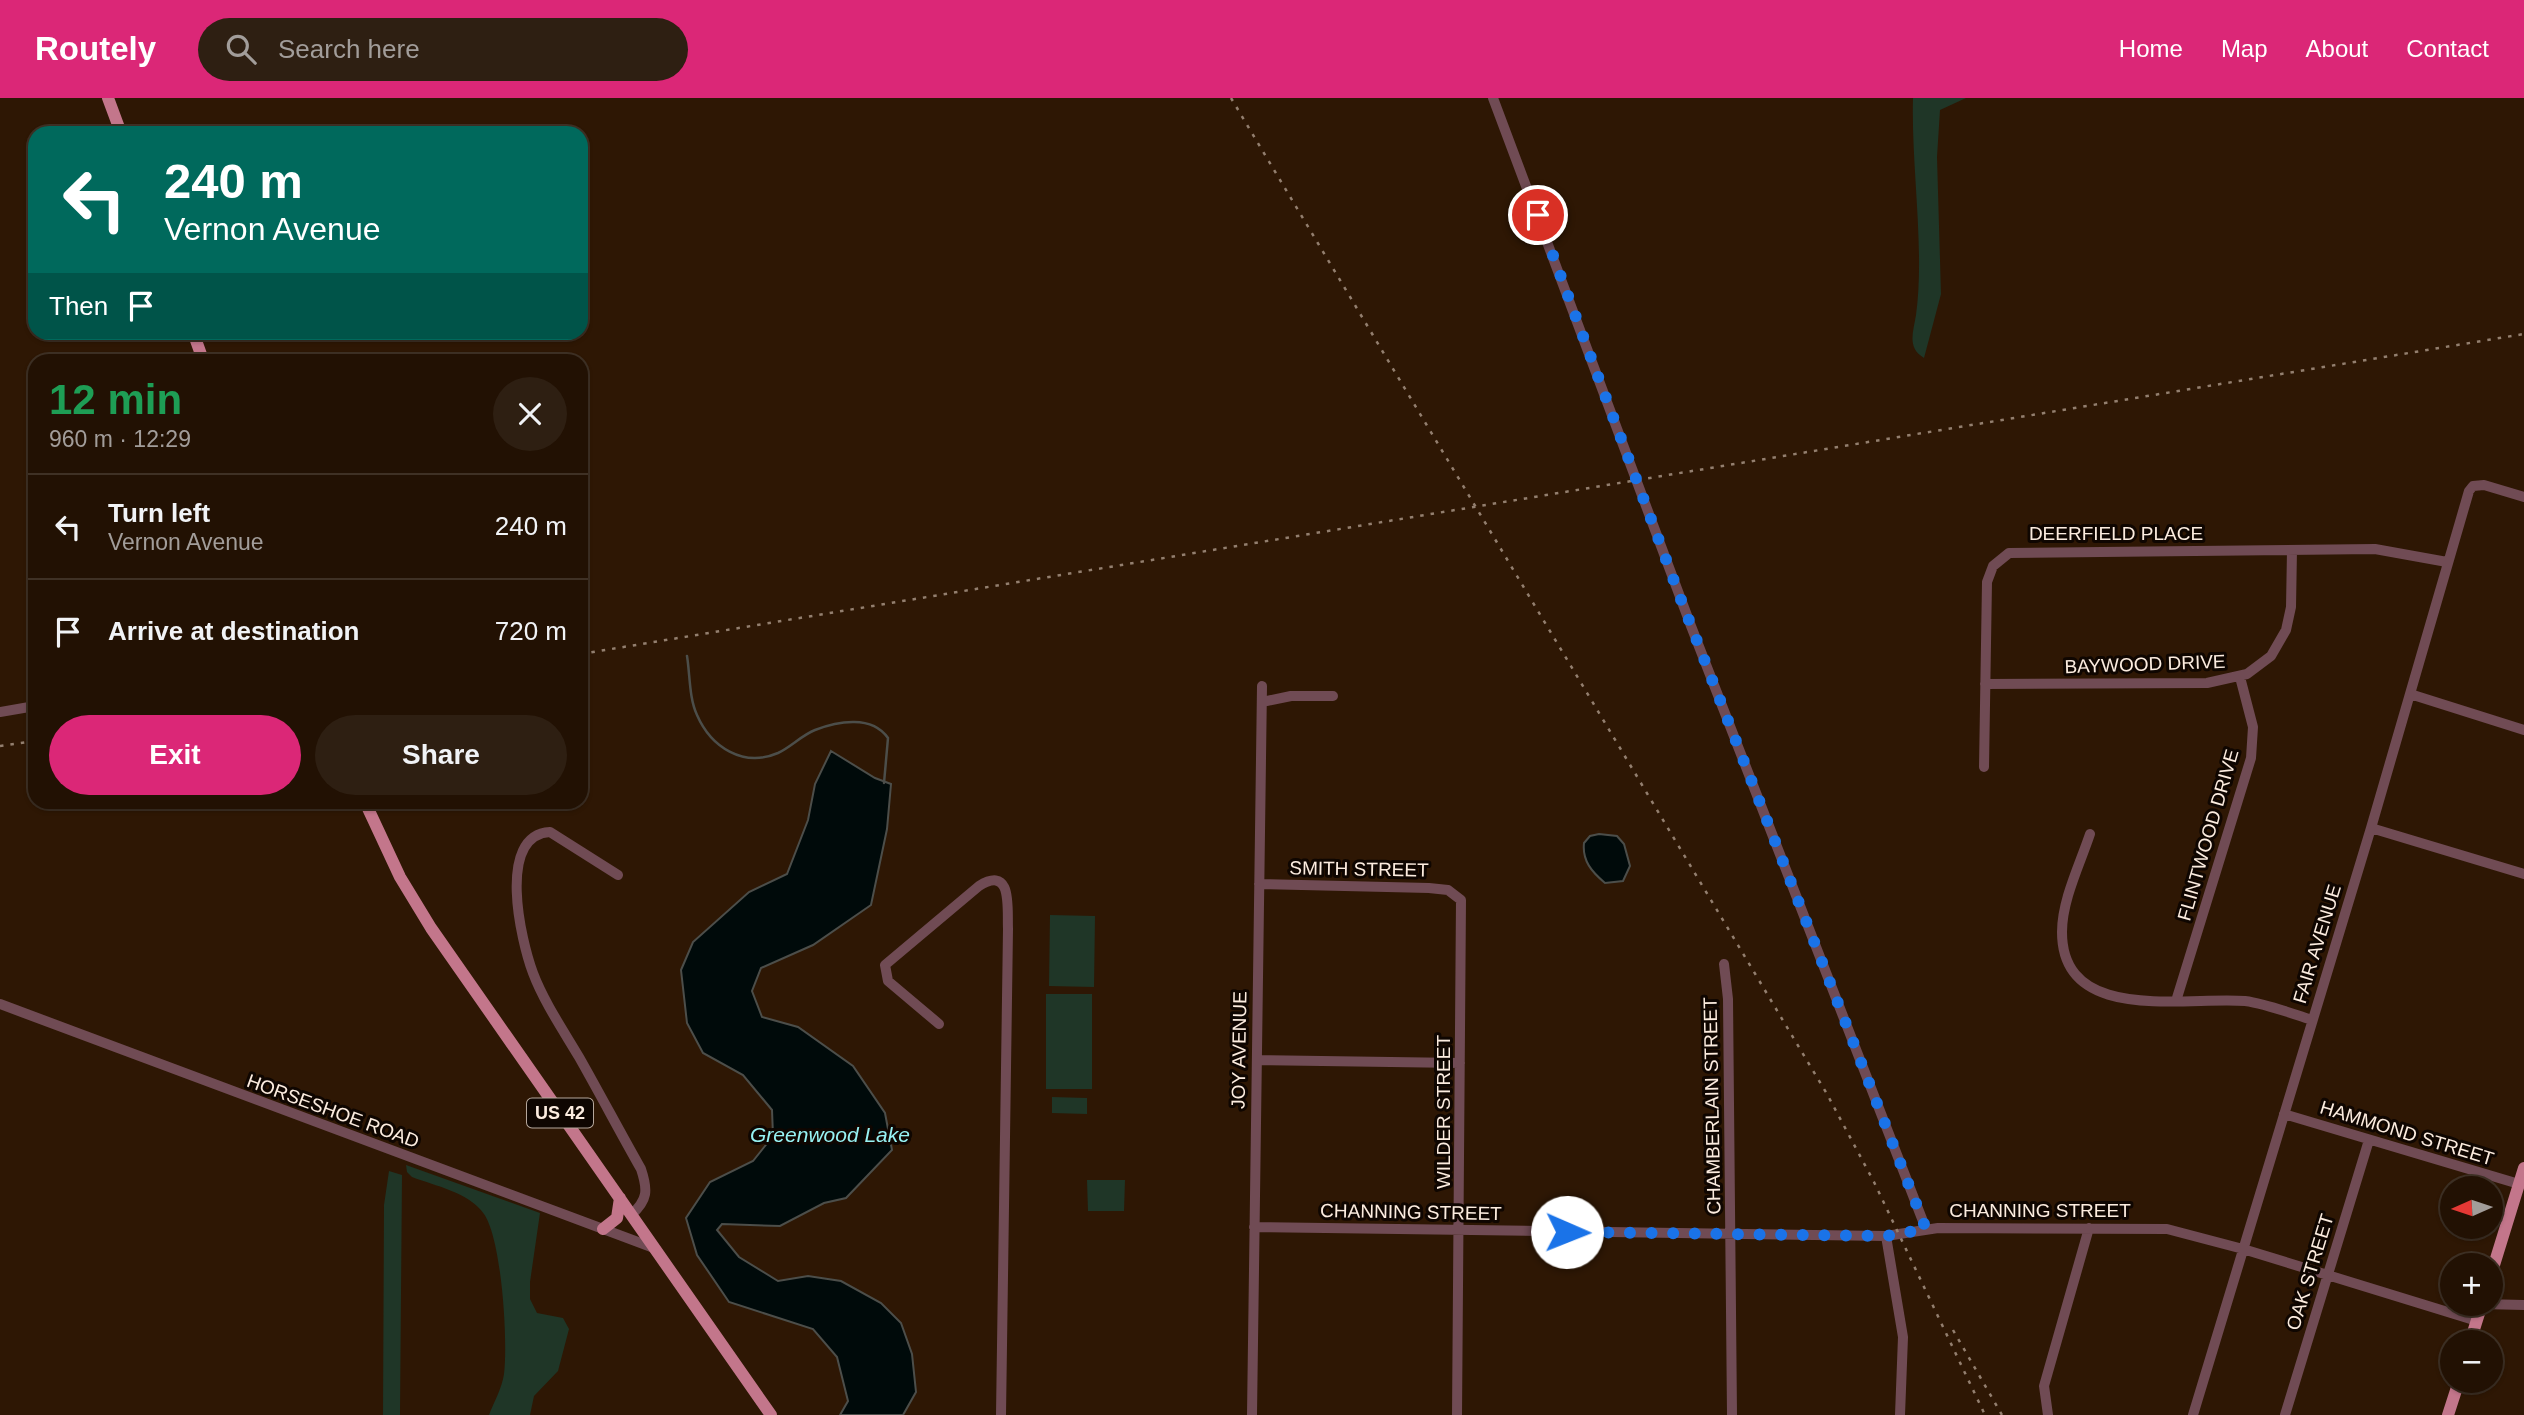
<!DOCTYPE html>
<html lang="en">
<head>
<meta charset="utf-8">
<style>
  body { margin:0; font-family:Arial,sans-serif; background:#2e1f12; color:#f1f3f6; height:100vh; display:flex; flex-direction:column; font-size:26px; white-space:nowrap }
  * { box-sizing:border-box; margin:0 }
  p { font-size:23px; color:#a29d9a }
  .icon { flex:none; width:38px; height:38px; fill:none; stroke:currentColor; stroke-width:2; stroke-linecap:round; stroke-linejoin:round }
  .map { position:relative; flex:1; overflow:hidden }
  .side { position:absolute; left:28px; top:256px; width:560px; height:455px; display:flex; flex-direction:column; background:#221103; border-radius:21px; box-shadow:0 2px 5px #0004,0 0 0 2px #3f3125 }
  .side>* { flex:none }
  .top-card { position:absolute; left:28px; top:28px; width:560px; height:214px; border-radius:21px; box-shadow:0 2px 5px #0004,0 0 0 2px #3f3125; background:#00695c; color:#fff; overflow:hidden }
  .needle { width:46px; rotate:267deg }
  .buttons { position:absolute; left:2440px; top:1078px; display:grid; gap:14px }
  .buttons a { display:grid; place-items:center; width:63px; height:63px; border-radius:50%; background:#221103; box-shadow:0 2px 5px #0004,0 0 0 2px #3f3125; font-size:35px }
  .pin { position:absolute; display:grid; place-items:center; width:60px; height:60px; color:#fff; margin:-30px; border:4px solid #fff; border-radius:50%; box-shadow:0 2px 7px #0007 }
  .me { position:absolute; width:77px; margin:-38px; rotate:91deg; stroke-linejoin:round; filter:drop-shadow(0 0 5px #0008) }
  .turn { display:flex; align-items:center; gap:24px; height:147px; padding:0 21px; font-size:32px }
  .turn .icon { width:91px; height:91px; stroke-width:2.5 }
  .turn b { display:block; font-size:49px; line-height:60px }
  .then { display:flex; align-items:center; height:66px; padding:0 21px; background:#0003; gap:14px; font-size:26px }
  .round { display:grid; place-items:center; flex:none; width:74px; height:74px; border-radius:37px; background:#2e1f12 }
  .overview { display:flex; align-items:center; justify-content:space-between; height:119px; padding:0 21px }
  h1 { font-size:42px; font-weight:700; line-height:52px; color:#1e9e55 }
  .button { display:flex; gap:14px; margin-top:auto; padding:14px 21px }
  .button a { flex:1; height:80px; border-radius:42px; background:#db2777; color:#fff; font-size:28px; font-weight:700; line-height:80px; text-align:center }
  .button a+a { background:#2e1f12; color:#f1f3f6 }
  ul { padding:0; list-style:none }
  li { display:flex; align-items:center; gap:21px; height:105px; padding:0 21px; border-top:2px solid #3f3125 }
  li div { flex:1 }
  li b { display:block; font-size:26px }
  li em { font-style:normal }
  header { display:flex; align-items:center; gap:42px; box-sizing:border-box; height:98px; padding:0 35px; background:#db2777; color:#fff }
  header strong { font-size:33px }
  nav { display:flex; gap:38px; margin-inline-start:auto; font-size:24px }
  .search { width:490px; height:63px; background:#2e1f12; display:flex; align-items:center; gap:18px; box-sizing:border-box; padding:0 24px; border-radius:38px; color:#a29d9a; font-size:26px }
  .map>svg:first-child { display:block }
  .green { fill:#1f3627 }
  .water { fill:#000a0a; stroke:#4c4e4a; stroke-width:2 }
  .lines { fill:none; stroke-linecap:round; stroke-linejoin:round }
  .stream { stroke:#4c4e4a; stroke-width:2.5 }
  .minor { stroke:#704b54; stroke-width:10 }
  .major { stroke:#c3768b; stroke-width:12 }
  .rail { stroke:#937f6f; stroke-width:2.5; stroke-dasharray:3.5 7; stroke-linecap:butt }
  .route { stroke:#1a73e8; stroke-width:12; stroke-dasharray:0 21.6 }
  .labels { text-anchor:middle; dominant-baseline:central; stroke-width:6; stroke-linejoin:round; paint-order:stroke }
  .shield { fill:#0f0601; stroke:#b5a79c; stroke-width:2 }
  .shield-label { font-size:18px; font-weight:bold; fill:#fcecdf }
  .street-label { font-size:19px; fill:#fcecdf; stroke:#0f0601 }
  .water-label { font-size:21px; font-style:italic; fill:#97f2f3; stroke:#0f0601 }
</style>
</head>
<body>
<header>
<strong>Routely</strong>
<div class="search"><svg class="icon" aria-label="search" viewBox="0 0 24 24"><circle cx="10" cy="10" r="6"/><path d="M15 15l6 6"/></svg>Search here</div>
<nav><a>Home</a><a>Map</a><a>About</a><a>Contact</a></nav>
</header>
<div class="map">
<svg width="2524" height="1317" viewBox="0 0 2524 1317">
  <rect width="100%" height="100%" fill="#2e1704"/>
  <!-- green -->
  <path class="green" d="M1913,0H2008H1966L1940,12L1937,59L1941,196L1924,260C1907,250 1913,235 1916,217C1925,152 1911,68 1913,0Z
    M1050,817L1095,818L1094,889L1049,888Z
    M1046,896H1092V991H1046Z
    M1052,999L1087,1000V1016L1052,1015Z
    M406,1067L540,1115L530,1184V1201L537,1215L563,1220L569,1231L558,1273L534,1298L530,1317H489C494,1304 502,1290 504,1276C508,1244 502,1142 484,1116C469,1094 435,1088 412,1079L407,1074Z
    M389,1073L402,1077L400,1317H383L384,1107Z
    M1087,1082H1125L1124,1113H1088Z"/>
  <!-- water -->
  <path class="water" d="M831,653L875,680L891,686L887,731L871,807L813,847L761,870L752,893L762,919L798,929L853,968L885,1015L892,1052L846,1100L824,1105L780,1128L722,1126L717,1132L739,1159L778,1183L808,1178L841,1183L881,1205L901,1225L912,1256L916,1294L903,1317H840L848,1303L837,1259L813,1231L729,1204L697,1157L686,1120L710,1084L753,1063L773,1038L772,1012L743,977L703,955L687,925L681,872L693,844L749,794L787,776L808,722L815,686Z
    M1599,736L1617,738L1624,746L1630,768L1623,783L1605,785C1592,774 1582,763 1584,745L1590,738Z"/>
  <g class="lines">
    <!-- stream -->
    <path class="stream" d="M687,558C690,576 689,600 697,617C711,649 743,670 778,655C791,649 802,637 815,632C838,623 872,617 888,640L884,685"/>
    <!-- minor -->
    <path class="minor" d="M1493,0L1691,528L1926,1131
      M1985,586L2207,585L2247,576L2271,558L2286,532L2291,509L2292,452
      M2410,596L2524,632
      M1262,604L1291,598H1333
      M0,614L35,608
      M1984,669L1987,484L1993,468L2009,455L2375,451L2447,464
      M2371,730L2524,776
      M2090,736C2080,766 2062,802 2062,834C2062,927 2187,898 2245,903C2267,906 2290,915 2312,922
      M618,777L550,734C496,737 521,843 533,875C544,904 563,932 579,959C600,996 620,1034 641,1071C648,1092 648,1102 631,1117
      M1259,786L1429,790L1448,792L1461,802L1457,1317
      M1724,866L1728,901L1732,1317
      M2176,903L2251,660L2253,629L2240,579
      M0,906L654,1150
      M939,926L888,883L885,867L979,788C1013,767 1007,810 1008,831L1001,1317
      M1257,962L1460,965
      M2284,1016L2519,1086
      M1254,1129L1886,1138L1938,1130L2167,1131L2243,1151L2477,1223
      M1886,1138L1903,1239L1900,1317
      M2482,1206L2524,1207
      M1252,1317L1262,588
      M2048,1317L2044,1288L2089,1130
      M2193,1317L2371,730L2469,393L2473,388L2484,387L2524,399
      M2285,1317L2369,1042"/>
    <!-- major -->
    <path class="major" d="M108,0L121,35
      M193,234L203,262
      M365,704L400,779L431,830L771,1317
      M603,1131L617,1120L620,1100
      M2490,1180L2524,1070
      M2470,1244L2482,1206
      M2448,1317L2459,1283"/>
    <!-- rail -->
    <path class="rail" d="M1231,0L1827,996L1874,1084L1985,1317
      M581,556L2524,236
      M0,648L35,643
      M1953,1232L2002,1317"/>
  </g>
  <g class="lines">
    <!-- route -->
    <path class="route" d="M1538,117L1683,507L1926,1131L1886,1138L1567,1134"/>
  </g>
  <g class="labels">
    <!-- shield labels -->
    <rect class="shield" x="527" y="1000.5" width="66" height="29" rx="5"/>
    <g class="shield-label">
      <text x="560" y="1015">US 42</text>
    </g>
    <!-- street labels -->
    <g class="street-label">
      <text x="2116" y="435">DEERFIELD PLACE</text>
      <text transform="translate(2145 566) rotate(-2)">BAYWOOD DRIVE</text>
      <text transform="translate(2208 737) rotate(-74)">FLINTWOOD DRIVE</text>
      <text transform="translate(1359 771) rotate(1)">SMITH STREET</text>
      <text transform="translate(2317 846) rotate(-73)">FAIR AVENUE</text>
      <text transform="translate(1239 952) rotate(-89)">JOY AVENUE</text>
      <text transform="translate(1712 1008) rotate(-91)">CHAMBERLAIN STREET</text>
      <text transform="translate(333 1013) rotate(20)">HORSESHOE ROAD</text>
      <text transform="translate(1443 1014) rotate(-90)">WILDER STREET</text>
      <text transform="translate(2407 1035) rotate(17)">HAMMOND STREET</text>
      <text x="2040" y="1112">CHANNING STREET</text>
      <text transform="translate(1411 1114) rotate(1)">CHANNING STREET</text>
      <text transform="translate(2310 1174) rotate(-73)">OAK STREET</text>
    </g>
    <!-- water labels -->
    <g class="water-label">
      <text x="830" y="1036">Greenwood Lake</text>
    </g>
  </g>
</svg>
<div class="buttons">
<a><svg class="needle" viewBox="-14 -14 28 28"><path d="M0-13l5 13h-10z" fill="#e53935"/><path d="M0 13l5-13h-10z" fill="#a29d9a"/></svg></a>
<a>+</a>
<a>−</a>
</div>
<div class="pin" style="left:1538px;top:117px;background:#d93025"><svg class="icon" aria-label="arrive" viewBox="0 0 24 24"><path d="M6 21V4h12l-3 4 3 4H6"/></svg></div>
<svg class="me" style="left:1567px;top:1134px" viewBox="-20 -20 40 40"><circle r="19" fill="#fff"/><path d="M0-13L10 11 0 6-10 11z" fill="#1a73e8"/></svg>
<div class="top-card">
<div class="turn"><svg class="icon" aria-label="left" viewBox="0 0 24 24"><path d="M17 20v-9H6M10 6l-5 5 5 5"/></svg><div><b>240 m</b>Vernon Avenue</div></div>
<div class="then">Then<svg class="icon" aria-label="arrive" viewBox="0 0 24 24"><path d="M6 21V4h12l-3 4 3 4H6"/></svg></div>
</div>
<section class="side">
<div class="overview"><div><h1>12 min</h1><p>960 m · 12:29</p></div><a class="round"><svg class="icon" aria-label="close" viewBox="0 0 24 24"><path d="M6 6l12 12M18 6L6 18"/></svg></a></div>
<ul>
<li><svg class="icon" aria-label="left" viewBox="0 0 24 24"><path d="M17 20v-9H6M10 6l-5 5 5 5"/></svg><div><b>Turn left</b><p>Vernon Avenue</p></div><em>240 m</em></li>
<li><svg class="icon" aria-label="arrive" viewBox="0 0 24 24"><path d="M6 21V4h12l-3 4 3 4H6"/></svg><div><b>Arrive at destination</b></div><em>720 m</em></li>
</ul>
<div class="button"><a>Exit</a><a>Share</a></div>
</section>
</div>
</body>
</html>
